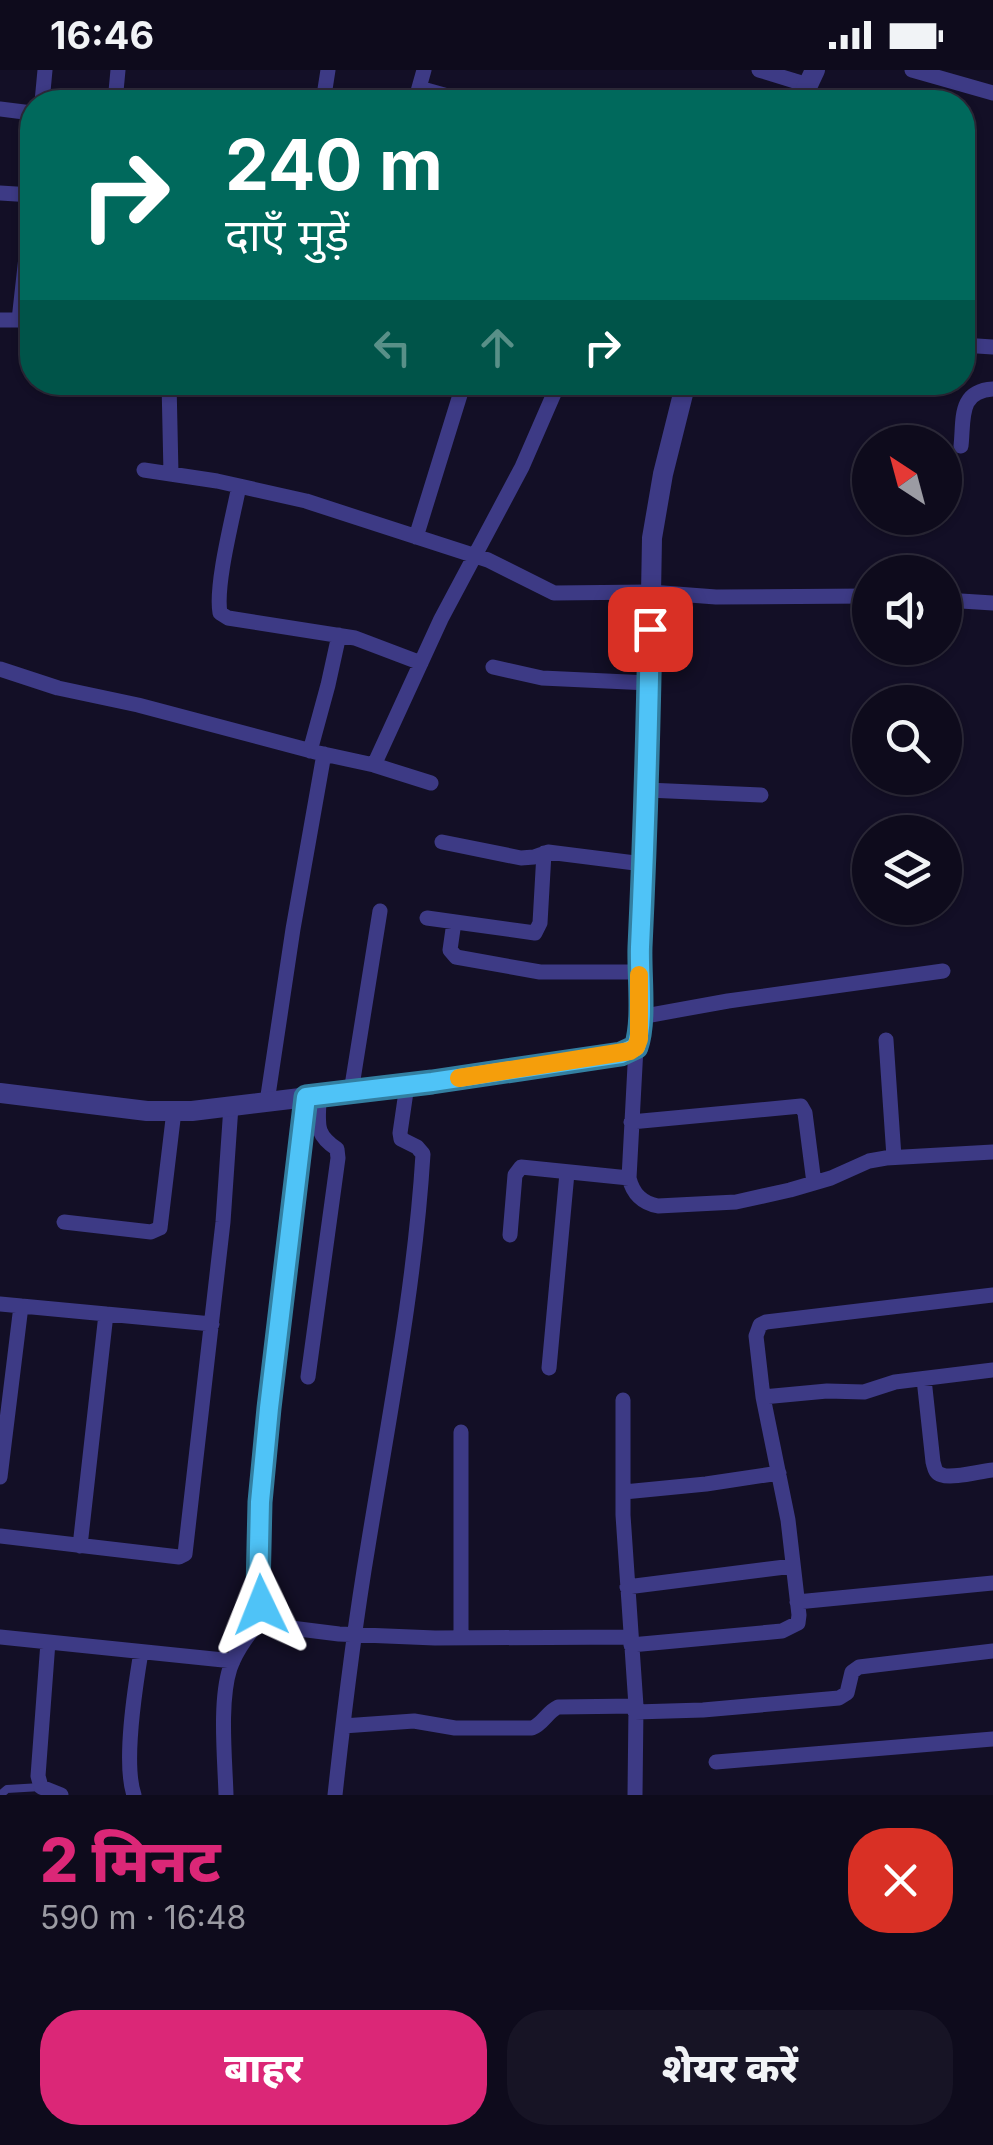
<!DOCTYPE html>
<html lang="hi">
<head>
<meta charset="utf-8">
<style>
  body { margin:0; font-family:Inter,"Noto Sans Devanagari",sans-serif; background:#171425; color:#f1f3f6; height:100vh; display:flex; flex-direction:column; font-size:38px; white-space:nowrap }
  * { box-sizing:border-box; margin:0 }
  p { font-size:32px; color:#9b9ba3 }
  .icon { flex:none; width:55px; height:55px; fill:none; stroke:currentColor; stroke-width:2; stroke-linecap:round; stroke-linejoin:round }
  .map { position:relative; height:1725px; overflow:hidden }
  .panel { display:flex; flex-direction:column; background:#0e0b1c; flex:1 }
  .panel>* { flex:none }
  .guide { position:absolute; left:20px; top:20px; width:955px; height:305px; border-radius:40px; box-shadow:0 2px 8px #0004,0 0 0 2px #2e2b3b; background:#00695c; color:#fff; overflow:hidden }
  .needle { width:65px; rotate:324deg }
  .fabs { position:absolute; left:852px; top:355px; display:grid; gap:20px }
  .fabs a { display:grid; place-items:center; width:110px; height:110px; border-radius:50%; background:#0e0b1c; box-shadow:0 2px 8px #0004,0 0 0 2px #2e2b3b; font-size:50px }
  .pin { position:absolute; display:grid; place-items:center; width:85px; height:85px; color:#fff; margin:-42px; border-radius:20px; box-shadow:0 5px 15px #0006 }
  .me { position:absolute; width:110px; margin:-55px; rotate:358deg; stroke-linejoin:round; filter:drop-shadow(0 0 8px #0008) }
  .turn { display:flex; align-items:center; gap:35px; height:210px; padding:0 40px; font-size:45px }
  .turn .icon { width:130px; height:130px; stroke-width:2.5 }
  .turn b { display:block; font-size:70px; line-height:85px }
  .lanes { display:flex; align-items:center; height:95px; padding:0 40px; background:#0003; justify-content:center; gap:50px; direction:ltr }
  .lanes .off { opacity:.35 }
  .round { display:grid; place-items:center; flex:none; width:105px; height:105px; border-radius:40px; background:#171425 }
  .overview { display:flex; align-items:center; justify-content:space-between; height:170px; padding:0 40px }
  h1 { font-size:60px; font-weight:800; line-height:75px; color:#db2777 }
  .button { display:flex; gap:20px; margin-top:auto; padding:20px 40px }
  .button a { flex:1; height:115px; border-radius:40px; background:#db2777; color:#fff; font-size:40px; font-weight:800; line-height:115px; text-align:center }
  .button a+a { background:#171425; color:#f1f3f6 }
  .status { display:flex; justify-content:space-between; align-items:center; height:70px; padding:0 50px; background:#0e0b1c; direction:ltr }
  .status svg { height:28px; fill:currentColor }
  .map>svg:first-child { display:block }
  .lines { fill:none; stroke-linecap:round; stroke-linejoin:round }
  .service { stroke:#3d3a85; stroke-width:8 }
  .minor { stroke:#3d3a85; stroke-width:15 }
  .tertiary { stroke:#3d3a85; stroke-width:20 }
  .route-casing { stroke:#337fa1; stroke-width:25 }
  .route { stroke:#4fc3f7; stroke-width:18 }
  .slow { stroke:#f59e0b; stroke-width:18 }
</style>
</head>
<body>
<div class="status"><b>16:46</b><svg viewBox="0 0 49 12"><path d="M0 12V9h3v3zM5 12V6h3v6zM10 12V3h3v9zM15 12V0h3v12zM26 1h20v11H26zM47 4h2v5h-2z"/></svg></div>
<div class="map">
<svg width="993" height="1725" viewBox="0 0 993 1725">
  <rect width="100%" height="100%" fill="#130f26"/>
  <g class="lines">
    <!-- service -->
    <path class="service" d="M0,1725L7,1719L41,1717"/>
    <!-- minor -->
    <path class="minor" d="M759,0L808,15
      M912,0L993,23
      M419,18L469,32
      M42,32L45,0
      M115,32L118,0
      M323,32L328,0
      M415,32L424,0
      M0,39L32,43
      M0,123L32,125
      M0,250H32
      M19,250L32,133
      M962,275L993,277
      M169,312L171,404
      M526,312L554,322
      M961,376C964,349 958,321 993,319
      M144,400L217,411L306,431L488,490L554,523L650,522L716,527L870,526
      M239,416C233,447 215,515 220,543L228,548L355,568L421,593
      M416,467L464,312
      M945,530L993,533
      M493,597L542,608L649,613
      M0,599L58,618L138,635L319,683L374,695L431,713
      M310,681L328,615L339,565
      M374,695L441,549L522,397L559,312
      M647,720L761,725
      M442,772L521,788L534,787L548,782L643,794
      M427,848L535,863L540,853L544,783
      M454,852L450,880L456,887L540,902H639
      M640,947L728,931L943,901
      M886,970L894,1087
      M636,977L629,1108C633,1124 642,1133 658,1136L736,1132L790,1120L831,1108L869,1091L886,1088L993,1082
      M351,1022L380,841
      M307,1027L269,1338L260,1432L258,1521L264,1546L275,1556L339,1564L435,1568L630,1567
      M267,1032L293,859L324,684
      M631,1052L801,1036L805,1043L814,1113
      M64,1152L151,1162L160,1158L174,1041
      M510,1165L515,1105L521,1097L629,1108
      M0,1234L212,1254
      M549,1298L567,1103
      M308,1307L338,1088L337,1079C313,1063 319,1053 319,1026
      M924,1309L933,1392C935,1399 935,1403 942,1405C952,1409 981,1401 993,1400
      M763,1327L827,1321L864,1322L895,1312L993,1300
      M623,1330V1445L636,1636L635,1725
      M461,1362V1568
      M0,1407L21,1236
      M624,1422L706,1414L779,1403
      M0,1466L179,1487L185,1484L223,1152L231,1036
      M80,1476L106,1244
      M627,1517L793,1496
      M797,1532L993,1513
      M0,1567L233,1591
      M48,1572L38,1706L41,1717L61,1725
      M631,1575L782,1561L798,1553L799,1545L788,1450L763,1327L756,1266L760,1255L766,1252L993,1225
      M635,1642L703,1640L839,1628L847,1623L852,1602L859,1597L993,1581
      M343,1656L414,1651L455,1658H532C543,1654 547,1642 558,1637L636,1636
      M716,1692L993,1669
      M134,1725C123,1693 135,1618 141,1582
      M226,1725C225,1689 219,1632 230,1598C237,1578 251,1561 264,1546
      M335,1725C344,1642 354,1559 368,1476C389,1346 415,1216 423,1084L417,1077L401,1069L400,1063L407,1015"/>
    <!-- tertiary -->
    <path class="tertiary" d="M800,32L815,0
      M0,1023L147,1041H192L432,1012L621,983L636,977L639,969V902L648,692L652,468L663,404L686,312"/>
  </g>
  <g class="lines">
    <defs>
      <path id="route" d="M261,1535L258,1521L260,1432L269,1338L306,1027L432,1012L621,984L636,977C645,952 639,905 640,877C645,771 648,665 650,559"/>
    </defs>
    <!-- route casing -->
    <use href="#route" class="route-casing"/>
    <!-- route -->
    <use href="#route" class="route"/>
    <!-- slow -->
    <path class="slow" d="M459,1008L630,981L636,977L639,969V905"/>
  </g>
</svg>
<div class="fabs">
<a><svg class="needle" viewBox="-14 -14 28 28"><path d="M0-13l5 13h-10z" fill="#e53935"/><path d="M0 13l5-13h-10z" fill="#9b9ba3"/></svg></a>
<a><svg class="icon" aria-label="sound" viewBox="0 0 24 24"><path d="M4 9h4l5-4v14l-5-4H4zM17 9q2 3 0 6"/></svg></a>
<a><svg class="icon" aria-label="search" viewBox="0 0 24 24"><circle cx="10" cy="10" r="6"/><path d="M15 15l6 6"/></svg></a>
<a><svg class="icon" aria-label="layers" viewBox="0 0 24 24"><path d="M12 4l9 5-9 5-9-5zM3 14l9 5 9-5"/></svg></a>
</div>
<div class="pin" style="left:650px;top:559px;background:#d93025"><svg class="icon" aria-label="arrive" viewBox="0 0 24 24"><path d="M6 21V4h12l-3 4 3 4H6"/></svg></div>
<svg class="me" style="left:261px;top:1535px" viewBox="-20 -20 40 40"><path d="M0-17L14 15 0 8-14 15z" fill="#4fc3f7" stroke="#fff" stroke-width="4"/></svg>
<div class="guide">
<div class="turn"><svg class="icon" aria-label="right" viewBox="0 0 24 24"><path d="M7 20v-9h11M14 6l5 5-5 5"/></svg><div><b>240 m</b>दाएँ मुड़ें</div></div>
<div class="lanes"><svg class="icon off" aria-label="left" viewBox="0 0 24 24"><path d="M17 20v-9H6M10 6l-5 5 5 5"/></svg><svg class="icon off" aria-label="ahead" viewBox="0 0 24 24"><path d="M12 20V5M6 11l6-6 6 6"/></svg><svg class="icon" aria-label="right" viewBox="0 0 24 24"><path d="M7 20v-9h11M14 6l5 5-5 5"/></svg></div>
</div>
</div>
<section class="panel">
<div class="overview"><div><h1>2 मिनट</h1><p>590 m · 16:48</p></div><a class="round" style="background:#d93025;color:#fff"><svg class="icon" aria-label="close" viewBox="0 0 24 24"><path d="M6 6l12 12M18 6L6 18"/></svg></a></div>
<div class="button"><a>बाहर</a><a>शेयर करें</a></div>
</section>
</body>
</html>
